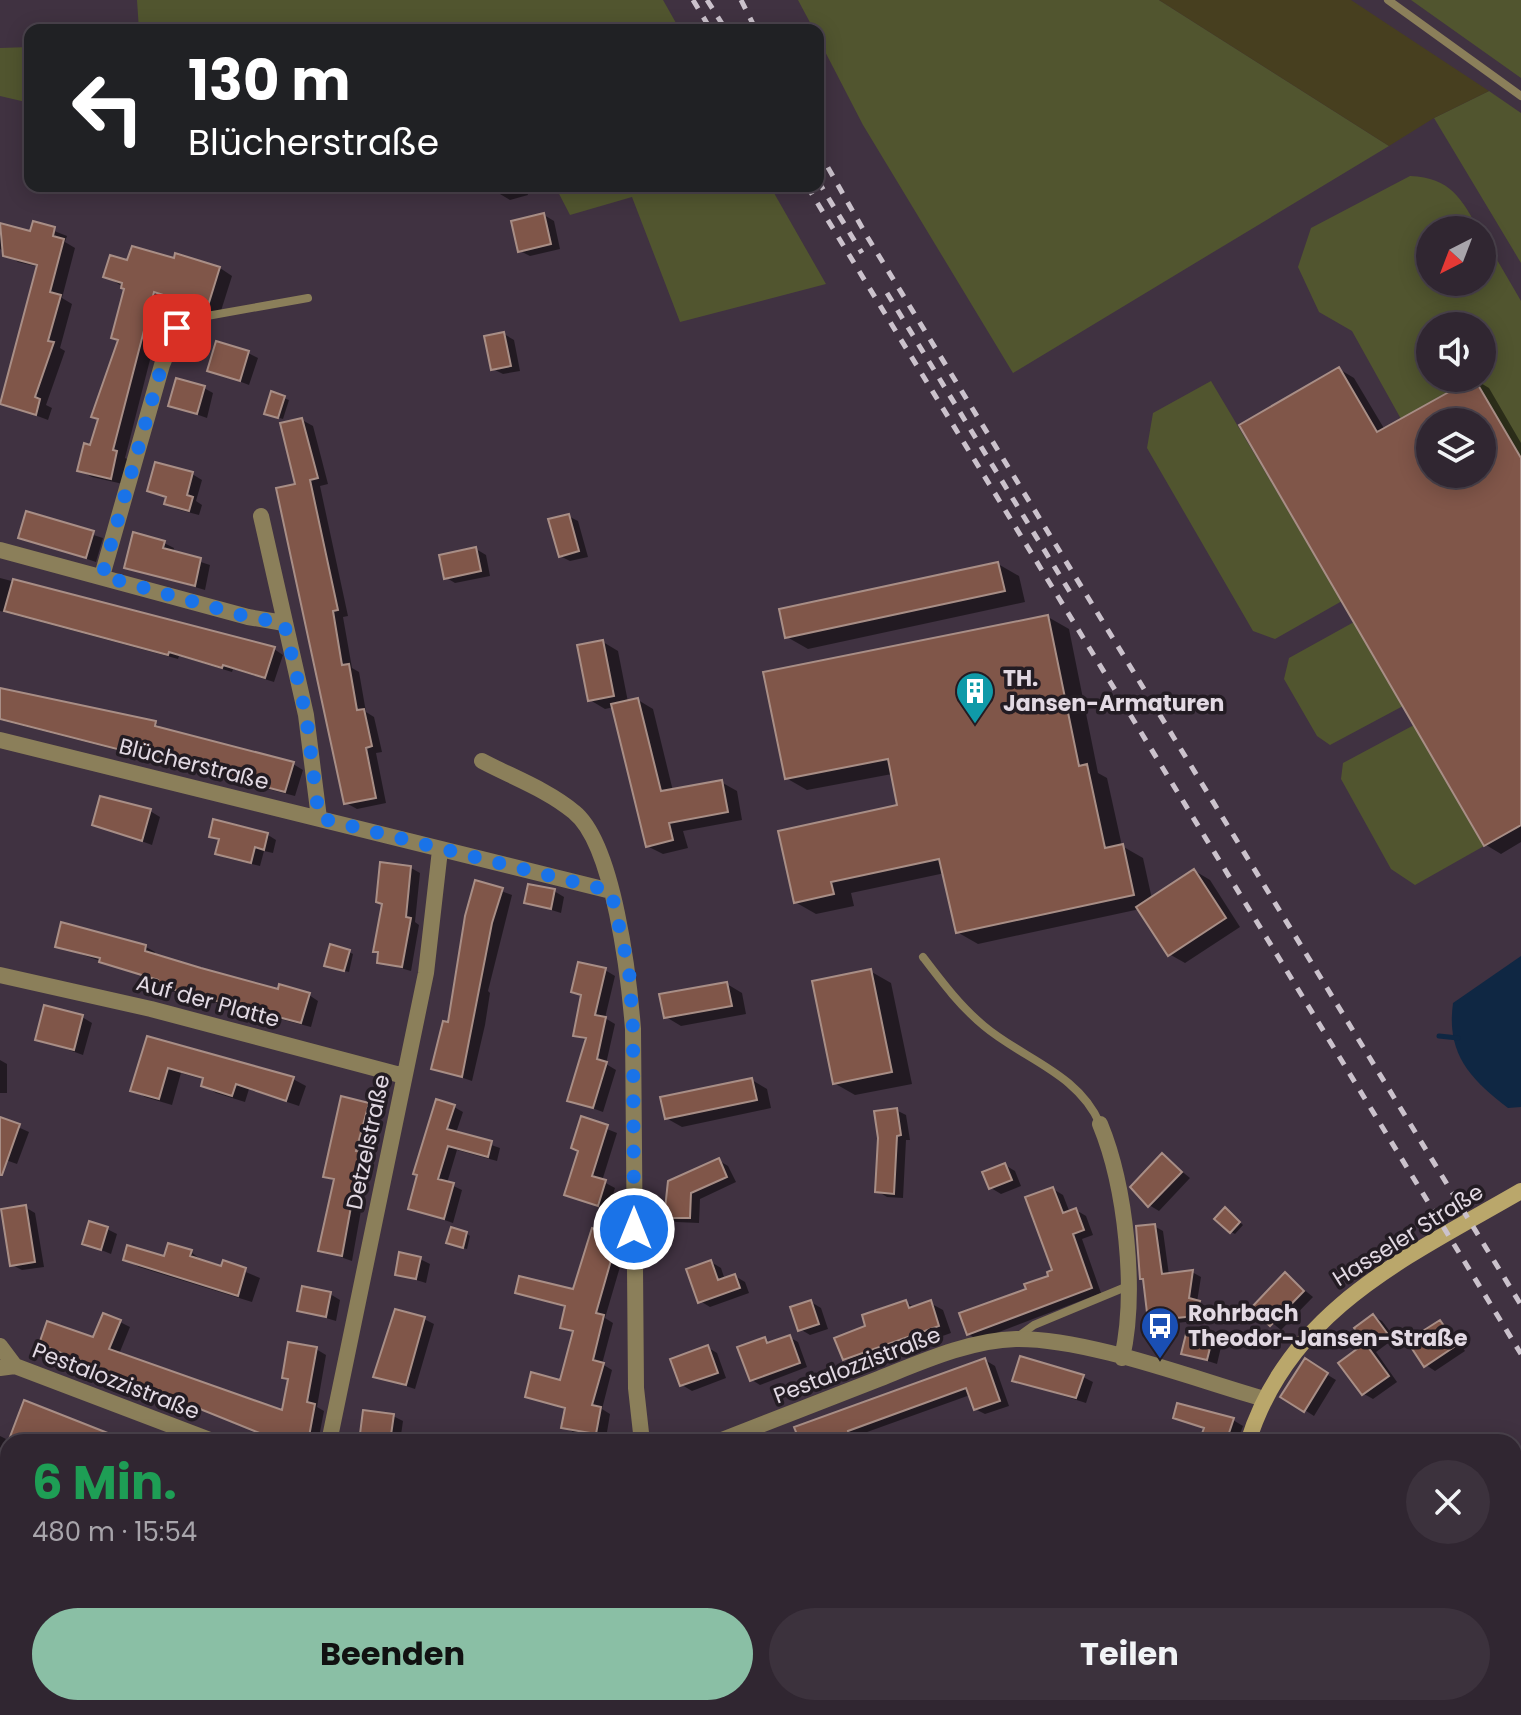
<!DOCTYPE html>
<html lang="de">
<head>
<meta charset="utf-8">
<style>
  body { margin:0; font-family:Poppins,sans-serif; background:#3c323d; color:#f1f3f6; height:100vh; display:flex; flex-direction:column; font-size:30px; white-space:nowrap }
  * { box-sizing:border-box; margin:0 }
  p { font-size:26px; color:#a8a5ab }
  .icon { flex:none; width:44px; height:44px; fill:none; stroke:currentColor; stroke-width:2; stroke-linecap:round; stroke-linejoin:round }
  .map { position:relative; flex:1; overflow:hidden }
  .details { position:absolute; left:0px; top:1434px; width:1522px; height:282px; display:flex; flex-direction:column; background:#302631; border-radius:24px 24px 0 0; box-shadow:0 4px 20px #0003,0 0 0 2px #4b434d }
  .details>* { flex:none }
  .banner { position:absolute; left:24px; top:24px; width:800px; height:168px; border-radius:16px; box-shadow:0 4px 20px #0003,0 0 0 2px #4b434d; background:#202124; color:#fff; overflow:hidden }
  .needle { width:52px; rotate:222deg }
  .controls { position:absolute; left:1416px; top:216px; display:grid; gap:16px }
  .controls a { display:grid; place-items:center; width:80px; height:80px; border-radius:50%; background:#302631; box-shadow:0 4px 20px #0003,0 0 0 2px #4b434d; font-size:40px }
  .pin { position:absolute; display:grid; place-items:center; width:68px; height:68px; color:#fff; margin:-34px; border-radius:16px; box-shadow:0 4px 12px #0006 }
  .me { position:absolute; width:88px; margin:-44px; rotate:0deg; stroke-linejoin:round; filter:drop-shadow(0 0 6px #0008) }
  .turn { display:flex; align-items:center; gap:28px; height:168px; padding:0 32px; font-size:36px }
  .turn .icon { width:104px; height:104px; stroke-width:2.5 }
  .turn b { display:block; font-size:56px; line-height:68px }
  .round { display:grid; place-items:center; flex:none; width:84px; height:84px; border-radius:42px; background:#3c323d }
  .summary { display:flex; align-items:center; justify-content:space-between; height:136px; padding:0 32px }
  h1 { font-size:48px; font-weight:700; line-height:60px; color:#1e9e55 }
  .button { display:flex; gap:16px; margin-top:auto; padding:16px 32px }
  .button a { flex:1; height:92px; border-radius:48px; background:#8abfa5; color:#111; font-size:32px; font-weight:700; line-height:92px; text-align:center }
  .button a+a { background:#3c323d; color:#f1f3f6 }
  .map>svg:first-child { display:block }
  .green { fill:#51552f }
  .sand { fill:#473f1f }
  .water { fill:#0f2743 }
  .shadow { fill:#0007; fill-rule:evenodd }
  .lines { fill:none; stroke-linecap:round; stroke-linejoin:round }
  .stream { stroke:#0f2743; stroke-width:5 }
  .building { fill:#805649; stroke:#a88e86; stroke-width:2; fill-rule:evenodd }
  .lane { stroke:#8b7f5a; stroke-width:8 }
  .street { stroke:#8b7f5a; stroke-width:16 }
  .secondary { stroke:#baa76b; stroke-width:16 }
  .rail { stroke:#cbc2cc; stroke-width:5; stroke-dasharray:10 10; stroke-linecap:butt }
  .route { stroke:#1a73e8; stroke-width:14; stroke-dasharray:0 25.2 }
  .labels { text-anchor:middle; dominant-baseline:central; stroke-width:7; stroke-linejoin:round; paint-order:stroke }
  .poi-label { font-size:22px; font-weight:bold; fill:#e2d9e3; stroke:#231c23; text-anchor:start }
  .street-label { font-size:22px; fill:#e2d9e3; stroke:#231c23 }
</style>
</head>
<body>
<div class="map">
<svg width="1521" height="1715" viewBox="0 0 1521 1715">
  <rect width="100%" height="100%" fill="#403241"/>
  <!-- green -->
  <path class="green" d="M137,0H663L680,30H139Z
    M798,0H1159L1389,146L1013,373L863,125L818,38V30H814Z
    M1411,0H1521V78Z
    M30,47V103L0,96V48Z
    M1489,91L1521,113V263L1434,118Z
    M1410,176C1451,178 1461,198 1479,230H1430V282H1482V234L1521,301V458L1474,378H1482V326H1430V378H1471L1401,419L1352,331L1319,312L1298,267L1311,228Z
    M555,186H770L826,284L680,322L632,197L570,215Z
    M1211,381L1342,601L1275,639L1253,631L1147,448L1153,413Z
    M1354,622L1403,706L1330,745L1317,736L1284,679L1289,658Z
    M1414,725L1484,846L1415,885L1391,869L1341,779L1343,763Z"/>
  <!-- sand -->
  <path class="sand" d="M1159,0H1351L1489,91L1434,118L1389,146Z"/>
  <!-- water -->
  <path class="water" d="M1521,956V1107L1508,1108C1470,1079 1446,1054 1453,1003Z"/>
  <!-- shadow -->
  <path class="shadow" d="M497,186H525L528,195L510,200L500,194Z
    M544,215L554,221L560,249L530,256L520,251Z
    M34,223L67,236L65,242L75,248L62,298L72,304L60,348L65,351L46,405L52,408L48,420L3,403L39,267L18,262L0,249V225L31,234Z
    M175,261L220,268L232,276L220,314L166,297L125,458L129,460L123,484L92,477L79,470L91,447L120,341L113,337L126,289L106,276L129,263Z
    M504,334L514,340L520,371L503,374L493,369Z
    M248,353L258,358L249,385L210,370Z
    M1339,369L1354,378L1385,430L1474,379L1489,388L1521,443V842L1501,854L1486,845ZM1430,422H1482V474H1430Z
    M204,388L213,393L207,418L170,405Z
    M272,394L289,400L283,419L270,415Z
    M302,420L313,426L328,484L320,486L348,616L343,617L352,668L359,672L366,712L374,717L382,752L376,753L386,803L357,809L346,803Z
    M192,474L202,480L196,501L202,505L199,515L176,509L166,503L168,499L149,490Z
    M27,514L103,538L96,562L21,537Z
    M568,516L578,521L588,557L570,561L560,556Z
    M164,543L174,548L173,553L210,565L205,590L127,567Z
    M476,549L486,555L490,576L455,583L445,577Z
    M998,564L1019,576L1025,602L808,649L787,637Z
    M0,578L274,649L283,655L274,682L233,669L232,672L179,656L178,659L0,611Z
    M1048,617L1069,629L1098,773L1107,778L1122,846L1143,858L1152,899L1195,871L1210,880L1240,927L1185,963L1169,954L1140,909L978,944L957,932L945,873L851,893L854,906L816,914L795,902L899,807L892,774L807,790L786,778Z
    M603,642L618,651L628,702L638,700L653,709L673,791L721,782L737,791L742,820L683,831L688,848L663,854L647,846L614,707L605,709L590,700Z
    M0,690L155,723L164,730L293,764L303,770L295,796L0,720Z
    M150,811L160,817L152,845L95,824Z
    M215,822L268,835L276,840L273,853L264,851L260,866L226,858L217,853L220,841L211,836Z
    M411,868L420,873L415,922L419,925L411,971L379,962L380,953L375,951Z
    M476,882L512,895L488,991L490,993L485,1025L472,1081L434,1068L450,1024Z
    M554,891L564,897L561,913L526,902Z
    M57,946L146,947L155,952L154,956L279,992L309,995L318,1001L311,1027L168,990L159,984V981Z
    M349,952L353,954L349,972L330,967Z
    M605,970L615,976L605,1018L615,1024L606,1064L616,1070L603,1112L570,1100L587,1041L575,1035L582,997L573,991Z
    M870,971L891,983L912,1084L855,1095L834,1083Z
    M727,984L742,993L746,1014L681,1026L666,1017Z
    M82,1017L92,1023L83,1055L38,1039Z
    M148,1038L293,1079L306,1086L299,1106L249,1089L245,1102L216,1093L203,1085L205,1080L181,1073L172,1105L145,1097L133,1090Z
    M0,1060L7,1064V1093H0Z
    M752,1080L767,1089L771,1108L682,1127L666,1118Z
    M368,1105L378,1111L365,1156L370,1160L352,1261L320,1250L335,1181L325,1176Z
    M454,1107L463,1112L456,1133L500,1148L497,1161L457,1150L447,1183L462,1190L453,1223L410,1208Z
    M896,1110L906,1115L910,1140H906L903,1198L887,1197L877,1191Z
    M0,1119L29,1132L17,1164L0,1158Z
    M582,1119L617,1133L602,1181L615,1188L608,1210L566,1194L580,1151Z
    M1163,1156L1190,1178L1159,1211L1149,1205Z
    M718,1160L728,1166L736,1182L700,1199L699,1223L676,1222L666,1217Z
    M1005,1165L1015,1171L1021,1186L1001,1194L991,1188Z
    M1053,1189L1063,1195L1070,1213L1076,1210L1086,1216L1093,1235L1082,1239L1101,1293L978,1340L968,1334L1055,1271Z
    M25,1207L35,1213L44,1267L22,1270L12,1265Z
    M1229,1212L1243,1225L1235,1234L1231,1232Z
    M1154,1226L1163,1231L1169,1275L1192,1272L1201,1277L1197,1302L1208,1307L1204,1320L1158,1325L1150,1320L1145,1280L1141,1278Z
    M107,1229L117,1234L111,1254L84,1243Z
    M593,1231L627,1243L605,1318L613,1323L602,1364L612,1370L602,1409L610,1414L606,1438L573,1432L564,1427L567,1410L527,1396L562,1382L575,1333L562,1327L567,1308L517,1292H575Z
    M466,1233L470,1236L467,1249L453,1245Z
    M191,1252L205,1263L223,1268L224,1263L260,1278L252,1302L139,1267L125,1259L165,1258Z
    M420,1259L430,1264L426,1283L397,1274Z
    M711,1262L721,1268L725,1280L735,1276L745,1282L749,1293L710,1307L700,1301Z
    M1285,1274L1313,1297L1281,1330L1254,1308Z
    M330,1294L340,1300L336,1321L299,1310Z
    M811,1302L821,1308L828,1329L810,1335L800,1329Z
    M906,1302L915,1308L930,1303L943,1310L951,1333L857,1366L844,1358L868,1327Z
    M1373,1316L1382,1321L1395,1338L1376,1352L1397,1382L1373,1399L1364,1394Z
    M424,1319L434,1324L415,1389L375,1376L381,1351L385,1352Z
    M120,1322L130,1327L119,1354L283,1413L290,1381L284,1377L316,1349L326,1355L317,1407L324,1411L318,1442L274,1439L51,1349L94,1340Z
    M1440,1322L1450,1328L1465,1351L1435,1371L1426,1365Z
    M789,1337L798,1342L807,1367L760,1385L752,1380L765,1339L772,1343Z
    M1211,1342L1221,1347L1217,1364L1183,1353Z
    M707,1347L717,1353L726,1378L692,1391L682,1385Z
    M985,1360L995,1366L1009,1406L985,1414L975,1409L970,1395L856,1436L858,1440L853,1442H802Z
    M1305,1361L1336,1380L1314,1416L1283,1396Z
    M1083,1377L1093,1382L1086,1403L1014,1380Z
    M26,1402L125,1442H8V1480L0,1503V1436L10,1441Z
    M393,1416L403,1421L400,1442H361Z
    M1175,1417L1233,1420L1243,1426L1237,1442H1202L1206,1429Z
    M1314,1435L1324,1441L1325,1442H1308Z
    M1514,1573L1521,1588V1680L1514,1665Z
    M1521,1701V1715H1510L1507,1708H1514Z
    M634,1708H671L673,1715H635Z
    M727,1708H781L782,1712L728,1715Z
    M784,1708H799L801,1715H786Z
    M848,1708H890L892,1715H850Z
    M1140,1708H1170L1169,1715H1139Z
    M1192,1708H1228L1226,1715H1190Z
    M1236,1708H1261L1260,1714Z
    M1408,1709L1413,1715H1398L1397,1710Z"/>
  <g class="lines">
    <!-- stream -->
    <path class="stream" d="M1439,1036L1458,1038"/>
  </g>
  <!-- building -->
  <path class="building" d="M544,213L551,244L518,252L511,221Z
    M33,221L55,227L53,236L64,239L50,292L61,295L48,341L54,342L35,397L40,399L36,415L0,404L37,265L3,256L0,223L30,231Z
    M132,246L174,258L175,253L220,267L207,309L154,292L113,450L117,451L111,479L77,471L84,443L90,445L98,419L91,417L118,340L111,338L124,289L121,288L122,283L103,277L110,255L127,260Z
    M504,332L511,366L491,370L484,336Z
    M216,341L249,351L240,381L207,371Z
    M1339,367L1377,432L1474,378L1521,458V825L1484,846L1239,425ZM1430,422H1482V474H1430Z
    M176,378L205,386L197,414L168,406Z
    M271,391L285,396L278,418L264,414Z
    M302,418L318,478L310,480L338,610L333,611L342,665L349,664L357,710L364,709L372,746L366,748L376,798L344,804L276,488L295,484L280,423Z
    M155,462L193,472L187,495L193,497L189,511L164,504L166,497L147,491Z
    M26,511L94,531L86,558L18,538Z
    M569,514L579,551L559,557L548,519Z
    M133,532L165,541L163,548L201,558L195,586L124,568Z
    M476,547L481,571L444,579L439,555Z
    M998,562L1005,591L785,638L779,609Z
    M13,579L275,647L265,678L223,665L222,668L169,652L168,655L4,611Z
    M1048,615L1079,766L1087,764L1105,848L1123,844L1134,895L956,933L939,859L831,882L834,894L794,903L778,831L897,805L888,759L785,779L763,672Z
    M603,640L614,696L588,701L577,645Z
    M0,688L156,721L155,726L294,762L285,792L0,719Z
    M638,698L661,791L722,780L728,812L669,823L673,840L646,847L611,704Z
    M100,796L151,809L142,841L92,825Z
    M213,819L268,833L264,850L255,847L251,863L215,854L219,839L209,837Z
    M380,862L411,866L406,917L411,918L402,967L377,963L378,952H373L382,904L376,902Z
    M1194,869L1226,918L1168,956L1136,907Z
    M475,880L503,888L492,923L462,1077L431,1069L443,1021L448,1022L465,916Z
    M528,884L555,889L551,909L524,903Z
    M61,922L146,945L145,951L201,968L278,989L279,984L310,993L301,1023L156,985L158,980L99,962L100,958L55,947Z
    M330,944L350,950L344,971L324,966Z
    M578,962L606,968L595,1015L606,1017L597,1059L607,1062L593,1108L567,1101L586,1038L573,1036L581,995L571,992Z
    M871,969L892,1072L833,1084L812,981Z
    M727,982L732,1006L664,1018L659,994Z
    M44,1005L83,1015L74,1050L35,1040Z
    M147,1036L294,1077L286,1101L236,1084L232,1096L201,1086L203,1078L168,1068L159,1099L130,1091Z
    M752,1078L757,1100L665,1119L660,1097Z
    M341,1096L369,1103L356,1151L361,1152L342,1256L318,1251L334,1179L323,1177Z
    M436,1099L455,1105L447,1129L492,1141L488,1157L448,1146L438,1179L454,1183L444,1219L408,1209L417,1175L413,1174Z
    M897,1108L901,1135L897,1136L894,1194L875,1192L878,1138L874,1111Z
    M581,1116L608,1125L592,1176L606,1180L598,1206L564,1195L578,1151L571,1148Z
    M0,1117L20,1124L2,1175H0Z
    M1162,1153L1182,1172L1148,1207L1130,1187Z
    M719,1158L727,1177L691,1193L690,1218H664L668,1181Z
    M1005,1163L1012,1180L989,1189L982,1172Z
    M1053,1187L1063,1213L1076,1208L1084,1230L1073,1234L1092,1288L967,1335L959,1313L1026,1289L1024,1284L1048,1276L1047,1272L1052,1270L1025,1197Z
    M26,1205L35,1262L10,1266L1,1209Z
    M1225,1207L1240,1222L1230,1233L1214,1219Z
    M89,1221L108,1227L101,1250L82,1244Z
    M1155,1224L1162,1274L1193,1270L1189,1298L1200,1301L1195,1316L1148,1321L1143,1279H1140L1136,1226Z
    M451,1227L467,1232L463,1248L446,1243Z
    M592,1228L618,1236L596,1313L604,1315L593,1360L604,1363L592,1405L601,1407L596,1434L561,1428L565,1408L525,1397L531,1372L560,1380L573,1331L560,1328L565,1306L515,1293L519,1276L573,1289Z
    M168,1243L192,1250L190,1256L221,1266L223,1260L246,1268L238,1296L123,1260L127,1245L164,1256Z
    M399,1252L421,1257L416,1279L395,1275Z
    M711,1260L718,1280L735,1274L740,1288L698,1303L686,1269Z
    M1285,1272L1304,1291L1270,1326L1251,1308Z
    M302,1286L331,1292L326,1317L297,1311Z
    M811,1300L819,1324L798,1331L790,1307Z
    M906,1300L909,1308L931,1300L939,1326L843,1360L834,1338L865,1326L862,1315Z
    M395,1309L425,1317L406,1385L373,1377Z
    M103,1313L121,1320L109,1349L282,1410L288,1379L282,1378L288,1342L317,1347L307,1402L315,1404L308,1442L262,1434L39,1344L47,1321L93,1337Z
    M1373,1314L1387,1333L1368,1347L1389,1376L1362,1395L1338,1363L1365,1343L1354,1328Z
    M1440,1320L1457,1345L1424,1367L1407,1341Z
    M1186,1334L1212,1340L1207,1360L1181,1354Z
    M790,1335L800,1363L750,1381L737,1347L765,1337L767,1343Z
    M708,1345L718,1373L680,1386L670,1359Z
    M1020,1356L1084,1375L1076,1398L1012,1381Z
    M985,1358L1000,1401L974,1410L966,1388L848,1431L849,1435L830,1442H800L794,1427Z
    M1305,1358L1328,1373L1304,1412L1280,1397Z
    M24,1400L128,1441V1442H49L37,1437L35,1442H8Z
    M1177,1403L1234,1418L1226,1442H1199L1204,1428L1173,1418Z
    M363,1410L394,1414L390,1442H359Z"/>
  <g class="lines">
    <!-- lane -->
    <path class="lane" d="M1388,0L1521,96
      M177,328L207,316L308,298
      M923,957C942,982 960,1006 984,1026C1023,1059 1078,1073 1100,1124
      M1016,1338L1034,1325L1128,1286
      M324,1708L412,1714"/>
    <!-- street -->
    <path class="street" d="M261,516L306,715L319,818
      M0,550L248,617L284,623
      M102,576L162,365L177,328
      M0,740L611,891
      M482,761C512,777 548,790 574,812C614,844 629,978 633,1029L636,1388L642,1442
      M0,975L151,1009L404,1076
      M1100,1124C1126,1187 1137,1292 1122,1358
      M0,1346L15,1366
      M0,1368L15,1366L215,1442
      M329,1442L426,973L440,850
      M717,1442C770,1421 823,1401 876,1380C919,1363 969,1340 1016,1339C1087,1338 1194,1379 1264,1399
      M684,1708L685,1715
      M306,1715V1708"/>
    <!-- secondary -->
    <path class="secondary" d="M1248,1442C1289,1309 1409,1256 1521,1191
      M1172,1715L1174,1708"/>
    <!-- rail -->
    <path class="rail" d="M693,0L711,30
      M707,0L726,30
      M741,0L756,30
      M818,150L868,238L1521,1305
      M818,181L862,253
      M807,186L1521,1354
      M887,293L1073,597"/>
  </g>
  <g class="lines">
    <!-- route -->
    <path class="route" d="M177,328L162,365L102,576L248,617L284,623L306,715L319,818L611,891L629,970L633,1029L634,1229"/>
  </g>
  <!-- icons -->
  <defs>
    <symbol id="building-pin" viewBox="-11 -11 22 30"><path d="M0 17L-7.5 6A9.5 9.5 0 1 1 7.5 6Z" fill="#0f9aa8" stroke="#231c23"/><path d="M-4-6H4V6H1V3H-1V6H-4ZM-2.5-4.3h1.7v1.8h-1.7ZM.8-4.3h1.7v1.8H.8ZM-2.5-1h1.7V.8h-1.7ZM.8-1h1.7V.8H.8Z" fill="#fff"/></symbol>
    <symbol id="bus-pin" viewBox="-11 -11 22 30"><path d="M0 17L-7.5 6A9.5 9.5 0 1 1 7.5 6Z" fill="#1a4fb4" stroke="#231c23"/><path d="M-5-6H5V4H4V6H2V4H-2V6H-4V4H-5ZM-3.5-4V0h7V-4ZM-3.5 1.2v1.5H-2V1.2ZM2 1.2v1.5H3.5V1.2Z" fill="#fff"/></symbol>
  </defs>
  <g fill-rule="evenodd">
    <use href="#building-pin" x="953" y="669" width="44" height="60"/>
    <use href="#bus-pin" x="1138" y="1304" width="44" height="60"/>
  </g>
  <g class="labels">
    <!-- poi labels -->
    <g class="poi-label">
      <text x="1003" y="678">TH.<tspan x="1003" dy="25">Jansen-Armaturen</tspan></text>
      <text x="1188" y="1313">Rohrbach<tspan x="1188" dy="25">Theodor-Jansen-Straße</tspan></text>
    </g>
    <!-- street labels -->
    <g class="street-label">
      <text transform="translate(194 764) rotate(14)">Blücherstraße</text>
      <text transform="translate(208 1001) rotate(15)">Auf der Platte</text>
      <text transform="translate(368 1142) rotate(-78)">Detzelstraße</text>
      <text transform="translate(1408 1235) rotate(-32)">Hasseler Straße</text>
      <text transform="translate(857 1365) rotate(-21)">Pestalozzistraße</text>
      <text transform="translate(116 1381) rotate(21)">Pestalozzistraße</text>
    </g>
  </g>
</svg>
<div class="controls">
<a><svg class="needle" viewBox="-14 -14 28 28"><path d="M0-13l5 13h-10z" fill="#e53935"/><path d="M0 13l5-13h-10z" fill="#a8a5ab"/></svg></a>
<a><svg class="icon" aria-label="sound" viewBox="0 0 24 24"><path d="M4 9h4l5-4v14l-5-4H4zM17 9q2 3 0 6"/></svg></a>
<a><svg class="icon" aria-label="layers" viewBox="0 0 24 24"><path d="M12 4l9 5-9 5-9-5zM3 14l9 5 9-5"/></svg></a>
</div>
<div class="pin" style="left:177px;top:328px;background:#d93025"><svg class="icon" aria-label="arrive" viewBox="0 0 24 24"><path d="M6 21V4h12l-3 4 3 4H6"/></svg></div>
<svg class="me" style="left:634px;top:1229px" viewBox="-20 -20 40 40"><circle r="17" fill="#1a73e8" stroke="#fff" stroke-width="3"/><path d="M0-11L8 9 0 5-8 9z" fill="#fff"/></svg>
<div class="banner">
<div class="turn"><svg class="icon" aria-label="left" viewBox="0 0 24 24"><path d="M17 20v-9H6M10 6l-5 5 5 5"/></svg><div><b>130 m</b>Blücherstraße</div></div>
</div>
<section class="details">
<div class="summary"><div><h1>6 Min.</h1><p>480 m · 15:54</p></div><a class="round"><svg class="icon" aria-label="close" viewBox="0 0 24 24"><path d="M6 6l12 12M18 6L6 18"/></svg></a></div>
<div class="button"><a>Beenden</a><a>Teilen</a></div>
</section>
</div>
</body>
</html>
